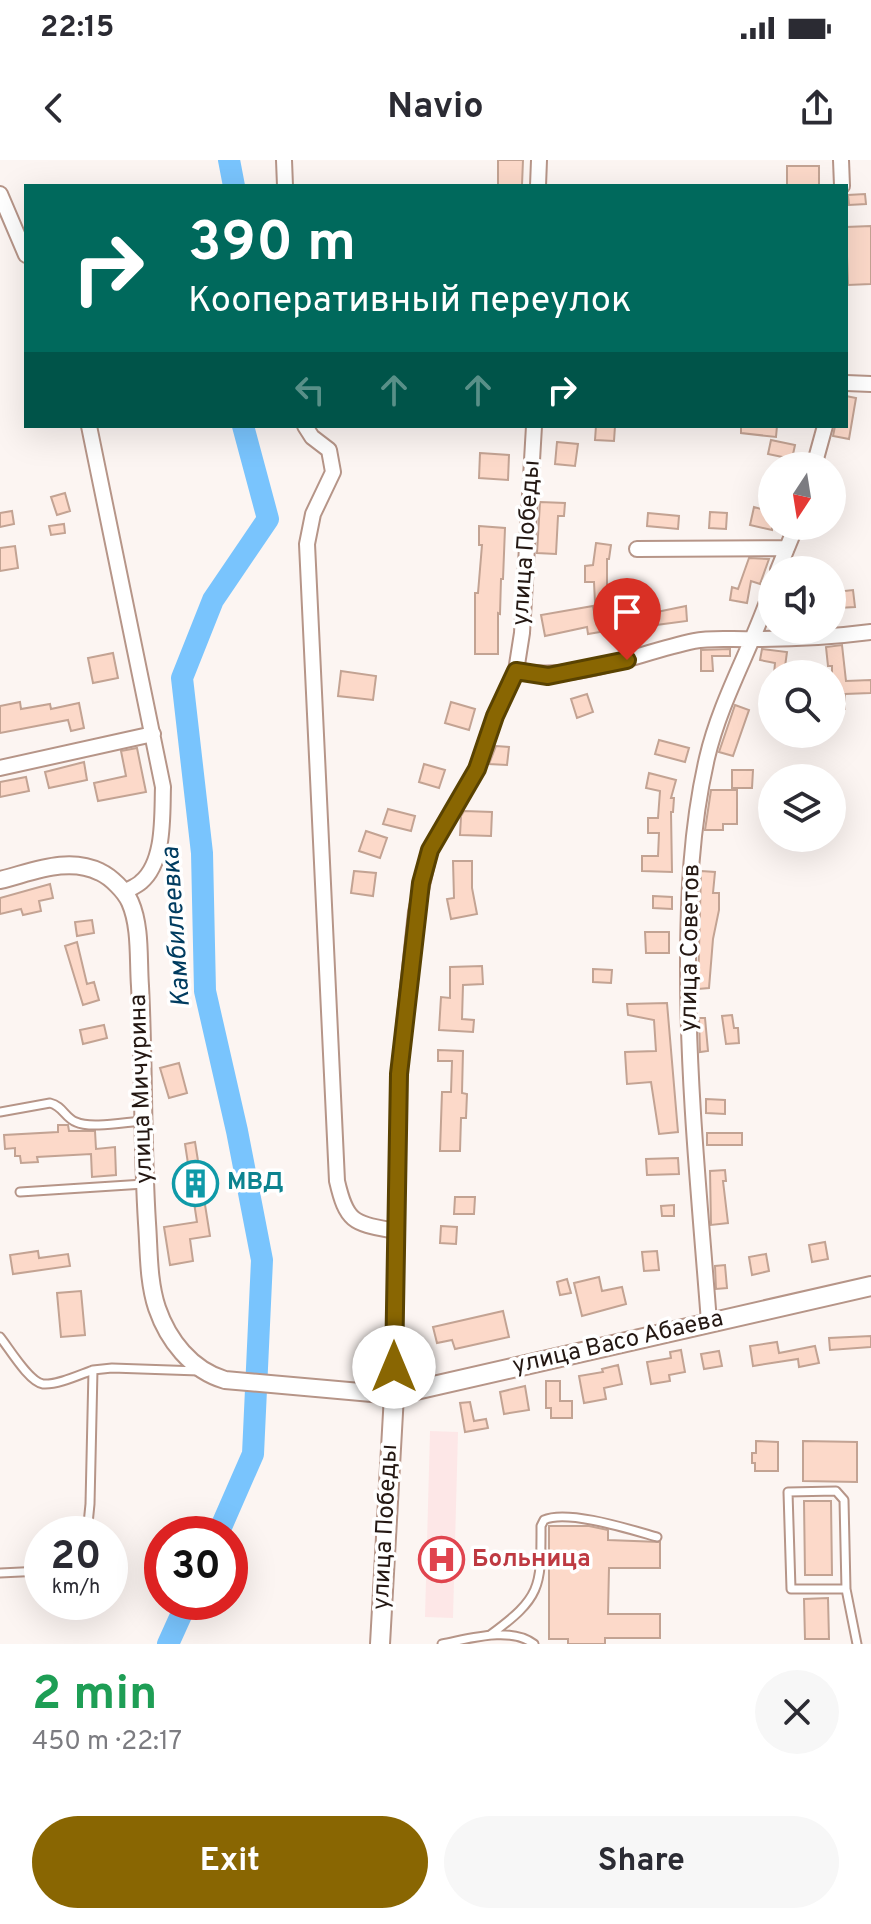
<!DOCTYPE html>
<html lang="en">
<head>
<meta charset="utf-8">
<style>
  body { margin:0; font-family:Overpass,sans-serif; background:#f7f7f7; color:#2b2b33; height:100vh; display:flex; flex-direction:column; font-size:30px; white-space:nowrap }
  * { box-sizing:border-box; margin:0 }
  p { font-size:26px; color:#7c7c81 }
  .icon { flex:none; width:44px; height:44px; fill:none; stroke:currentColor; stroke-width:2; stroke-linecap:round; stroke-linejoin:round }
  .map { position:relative; height:1484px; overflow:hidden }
  .drawer { display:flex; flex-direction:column; background:#fff; flex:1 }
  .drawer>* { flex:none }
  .hud { position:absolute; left:24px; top:24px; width:824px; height:244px; border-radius:0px; box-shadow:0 8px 32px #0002; background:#00695c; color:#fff; overflow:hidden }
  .needle { width:52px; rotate:192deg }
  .buttons { position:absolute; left:758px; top:292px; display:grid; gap:16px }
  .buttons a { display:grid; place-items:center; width:88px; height:88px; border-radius:50%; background:#fff; box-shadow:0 8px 32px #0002; font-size:40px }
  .speed { position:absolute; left:24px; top:1356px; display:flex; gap:16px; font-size:40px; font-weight:700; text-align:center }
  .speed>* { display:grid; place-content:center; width:104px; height:104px; border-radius:50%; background:#fff; box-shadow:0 8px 32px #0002; line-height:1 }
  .speed small { font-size:20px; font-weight:400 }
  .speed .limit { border:12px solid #d22; background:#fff; color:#111 }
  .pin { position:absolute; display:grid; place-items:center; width:68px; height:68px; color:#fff; margin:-82px -34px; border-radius:50% 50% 50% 0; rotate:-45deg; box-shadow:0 0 8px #0007 }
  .pin .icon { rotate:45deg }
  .me { position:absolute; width:88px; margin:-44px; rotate:0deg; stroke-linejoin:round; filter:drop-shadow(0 0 6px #0008) }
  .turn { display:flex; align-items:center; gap:28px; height:168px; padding:0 32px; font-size:36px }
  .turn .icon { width:104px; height:104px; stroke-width:2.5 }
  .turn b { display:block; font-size:56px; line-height:68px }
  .lanes { display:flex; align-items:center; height:76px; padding:0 32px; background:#0003; justify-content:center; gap:40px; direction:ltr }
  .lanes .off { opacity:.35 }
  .round { display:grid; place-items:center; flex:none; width:84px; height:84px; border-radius:42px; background:#f7f7f7 }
  .summary { display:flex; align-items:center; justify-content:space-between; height:136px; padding:0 32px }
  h1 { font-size:48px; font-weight:700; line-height:60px; color:#1e9e55 }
  .button { display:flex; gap:16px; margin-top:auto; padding:16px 32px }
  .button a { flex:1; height:92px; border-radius:48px; background:#896602; color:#fff; font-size:32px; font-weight:700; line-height:92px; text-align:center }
  .button a+a { background:#f7f7f7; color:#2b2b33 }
  .status { display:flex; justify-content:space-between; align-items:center; height:56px; padding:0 40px; background:#fff; direction:ltr }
  .status svg { height:22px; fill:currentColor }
  header { display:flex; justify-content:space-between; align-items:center; height:104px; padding:0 32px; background:#fff; font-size:36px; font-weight:700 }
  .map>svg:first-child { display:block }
  .medical { fill:#fde7e7 }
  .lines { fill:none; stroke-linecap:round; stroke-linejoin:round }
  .river { stroke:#79c4fd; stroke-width:22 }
  .building { fill:#fcd9c9; stroke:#c3a393; stroke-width:2 }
  .service-casing { stroke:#b69588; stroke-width:11 }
  .minor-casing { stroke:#b69588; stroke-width:18 }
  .tertiary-casing { stroke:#b69588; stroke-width:20 }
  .secondary-casing { stroke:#b69588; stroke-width:22 }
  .service { stroke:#fff; stroke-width:7 }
  .minor { stroke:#fff; stroke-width:14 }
  .tertiary { stroke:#fff; stroke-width:16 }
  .secondary { stroke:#fff; stroke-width:18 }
  .route-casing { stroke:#594201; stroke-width:20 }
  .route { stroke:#896602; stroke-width:14 }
  .labels { text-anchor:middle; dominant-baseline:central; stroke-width:7; stroke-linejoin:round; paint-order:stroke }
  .street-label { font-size:24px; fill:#241813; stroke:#fff }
  .culture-label { font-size:24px; font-weight:bold; fill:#0d838f; stroke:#fff; text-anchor:start }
  .health-label { font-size:24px; font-weight:bold; fill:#be3a42; stroke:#fff; text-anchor:start }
  .water-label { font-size:26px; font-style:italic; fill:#003c60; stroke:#fff }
</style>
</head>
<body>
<div class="status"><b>22:15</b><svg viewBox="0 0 49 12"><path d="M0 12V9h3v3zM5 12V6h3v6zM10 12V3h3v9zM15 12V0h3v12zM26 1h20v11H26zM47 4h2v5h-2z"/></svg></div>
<header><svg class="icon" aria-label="back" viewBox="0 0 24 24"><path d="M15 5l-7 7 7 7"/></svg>Navio<svg class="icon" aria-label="share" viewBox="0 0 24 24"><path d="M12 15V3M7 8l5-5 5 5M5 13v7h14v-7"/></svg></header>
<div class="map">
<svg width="871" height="1484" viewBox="0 0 871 1484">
  <rect width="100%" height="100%" fill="#fcf5f2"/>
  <!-- medical -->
  <path class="medical" d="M430,1271L458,1272L453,1458L425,1457Z"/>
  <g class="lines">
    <!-- river -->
    <path class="river" d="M229,0L234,26
      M218,1374L253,1294L262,1100L237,971L205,831L202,693L182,518L213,440L268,359L243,266
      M168,1484L187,1442"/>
  </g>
  <!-- building -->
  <path class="building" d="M498,0H523L522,25H498Z
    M787,6H819V26H787Z
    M865,34L866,44L849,45L848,35Z
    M871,66V124L848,125L846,67Z
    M846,236L856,238L849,279L833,276L835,266H846Z
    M596,266H615L614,281L595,280Z
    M741,266H777L776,277L741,273Z
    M771,280L795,285L792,299L768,294Z
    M557,282L578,284L575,306L555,304Z
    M480,293L509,295L508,320L479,318Z
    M768,319L772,320V370L750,365L754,347L761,349Z
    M65,333L70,351L57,355L51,337Z
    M540,342L565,343L564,356H558L556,394L537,393Z
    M12,351L14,364L0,367V353Z
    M710,352L727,353L726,369L709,368Z
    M648,353L679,356L678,369L647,366Z
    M64,364L65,373L51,375L49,366Z
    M479,366L505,368L503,419H501L500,454L498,453V494H475V433H478L482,385H479Z
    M596,383L611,385L609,399H607V428H612V442L595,443L594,422H585V406L593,405Z
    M15,386L18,408L0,411V388Z
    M749,398L769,399L760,424L751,421L747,443L730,440L732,427L738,429Z
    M853,430L855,447L838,448L836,432Z
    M593,446L596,463L611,460L612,470L588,474L587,467L545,476L541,455Z
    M686,446L687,461L649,466V470L638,471L637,456Z
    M842,485L846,521L871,520V533L845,534V549L832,550V506H828L826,487Z
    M730,489V496H712L713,511H701V490Z
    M762,489L787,492L784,514H774L775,503L760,500Z
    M113,493L118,518L93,523L88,498Z
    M341,511L376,516L373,540L338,536Z
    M587,534L593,552L577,558L571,539Z
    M20,542L21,549L50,544L51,549L79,543L84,568L71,571L68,560L0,573V546Z
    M451,542L475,549L469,570L445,563Z
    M735,545L749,550L733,596L719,592Z
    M659,580L689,588L685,602L655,594Z
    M496,586L509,587L507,605L489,604Z
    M137,588L146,632L98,641L94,623L126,616L121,591Z
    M84,602L87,620L49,628L45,612Z
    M424,604L445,610L439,628L419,622Z
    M732,610H753L752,628H732Z
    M649,613L676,620L671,638H674L673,652H671L672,712L642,711V696H658L659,673H648V658H658L660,631L646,628Z
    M26,617L29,631L0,637V622Z
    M711,630H737V664H723V670H705Z
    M388,649L415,656L411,671L383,664Z
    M464,651L492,652L491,676L460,675L461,656Z
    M366,671L387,678L380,698L359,691Z
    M453,701H472V728L477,754L451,759L447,739L454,738Z
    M354,711L376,713L373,736L351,733Z
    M701,711L715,712L713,733H719V750L713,779L709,828L698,829Z
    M50,724L53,738L39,741L41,751L23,755L21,749L0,754V738Z
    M653,736L672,737V749L653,748Z
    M92,760L94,773L77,776L75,762Z
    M645,772H669V793H646Z
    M77,782L87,824L94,822L99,840L83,845L65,786Z
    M482,806L483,824L463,825L462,859L474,860L473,872L439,870L441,837L450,838V807Z
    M593,809L612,810L611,823L593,822Z
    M667,843L678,972L659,974L651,922L627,924L625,892L656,891L654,860L628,855L627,844Z
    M732,855L734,868H738L739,883L726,884L722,856Z
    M699,858H705L708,891L700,892Z
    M104,865L107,878L83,884L80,870Z
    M438,890L463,891L462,933L467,934L466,958H461L460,991H440L442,932H451L452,901H438Z
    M179,903L187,933L169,938L160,908Z
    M706,939L725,940V954L706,953Z
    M58,965H68L69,971H95L96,989L115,987L116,1015L92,1017L91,994L37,997L38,1002L21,1003L20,996H15V988L5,989L4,975L58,972Z
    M707,973H742V985H707Z
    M195,982L210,1076L190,1079L193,1101L170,1105L164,1067L197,1062L185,984Z
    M678,998L679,1014L647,1015L646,999Z
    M725,1010L726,1021H723L728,1063L711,1065L710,1011Z
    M455,1037H475L474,1054H454Z
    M674,1045V1056H662L661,1046Z
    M441,1066L457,1067L456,1084L440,1083Z
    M825,1082L828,1099L812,1102L809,1085Z
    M38,1091L39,1098L68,1094L70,1106L13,1114L10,1095Z
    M657,1091L659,1110L644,1111L642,1092Z
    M766,1094L769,1111L752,1115L749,1097Z
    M725,1105L727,1128L716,1129L715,1106Z
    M599,1117L602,1131L622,1127L626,1144L582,1156L574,1123Z
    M567,1119L571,1133L560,1135L557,1122Z
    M81,1131L85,1175L61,1177L57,1133Z
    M503,1151L509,1177L455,1189L452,1180L437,1183L433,1167Z
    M871,1176V1187L830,1190L829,1178Z
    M777,1182L779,1193L815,1186L819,1203L799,1207L798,1199L753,1206L750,1186Z
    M681,1190L685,1212L669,1215L670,1221L651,1224L647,1202L671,1198L670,1192Z
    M719,1191L722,1206L704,1209L701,1194Z
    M618,1205L622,1224L604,1228L606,1239L584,1243L579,1216L603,1212L602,1209Z
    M546,1221H560V1241H572V1258H551V1248H546Z
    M525,1226L529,1250L504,1254L500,1232Z
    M470,1242L474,1261L486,1259L488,1268L465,1272L460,1243Z
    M756,1281L778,1282V1311H755V1303H752V1293H756Z
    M803,1281L857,1282V1322L803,1321Z
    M804,1341H831L832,1415H805Z
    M549,1366H589L608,1370V1380L660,1382V1408H609L608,1454H660V1478H605V1484H568V1479H549Z
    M828,1438L829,1479H805L804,1439Z"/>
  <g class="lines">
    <defs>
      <path id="service" d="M0,952L50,943C63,946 65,958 76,962C90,969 126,962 143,961
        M20,1032L144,1024
        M0,1177C9,1188 29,1222 43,1224C58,1225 79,1215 93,1210
        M87,1374L90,1344L93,1210L112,1208L199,1211
        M0,1413L42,1411
        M846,1429H791L788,1332L836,1331L844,1340L846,1429L857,1484
        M490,1475C542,1437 541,1427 541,1366L544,1360C567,1349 632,1370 657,1377
        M442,1484C469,1479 510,1466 534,1484"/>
      <path id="minor" d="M284,0L285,26
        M841,0L842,26
        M538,26L539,0
        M0,34L26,95
        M846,223L871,224
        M89,266L163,627C162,655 165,702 141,722C137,726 129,729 124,732
        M305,266L312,277L329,290L333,312L313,354L307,384L337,1021C347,1064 354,1063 396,1071
        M814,306L825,266
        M637,389L787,388
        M778,410L796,366
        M516,511C580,522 633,494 694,481C713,477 736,480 755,479C794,479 833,477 871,472
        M0,608L153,574
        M709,1162C700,1044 688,927 688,809C688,738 691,667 707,598C721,538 753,486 772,428
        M394,1235L399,914L416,752L430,690L477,609L495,556L516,511L522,473L534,266"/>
      <path id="tertiary" d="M0,720C33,712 68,696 100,712C111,717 125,731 130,742C141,767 138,799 140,826C144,905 142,984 147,1063C149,1090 148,1121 157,1148C168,1180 191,1210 225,1220L394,1235"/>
      <path id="secondary" d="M380,1484L394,1235L871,1126"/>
    </defs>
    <!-- service casing -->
    <use href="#service" class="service-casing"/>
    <!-- minor casing -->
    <use href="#minor" class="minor-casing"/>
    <!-- tertiary casing -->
    <use href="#tertiary" class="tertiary-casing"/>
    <!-- secondary casing -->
    <use href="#secondary" class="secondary-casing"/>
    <!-- service -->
    <use href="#service" class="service"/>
    <!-- minor -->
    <use href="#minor" class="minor"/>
    <!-- tertiary -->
    <use href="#tertiary" class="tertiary"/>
    <!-- secondary -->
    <use href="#secondary" class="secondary"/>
  </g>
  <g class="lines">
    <defs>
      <path id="route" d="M394,1207L399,914L421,723L430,690L477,609L495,556L516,511L548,516L627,500"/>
    </defs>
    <!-- route casing -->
    <use href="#route" class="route-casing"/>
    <!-- route -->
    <use href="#route" class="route"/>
  </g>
  <!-- icons -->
  <defs>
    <symbol id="building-ring" viewBox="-11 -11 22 22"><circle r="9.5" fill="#fff" stroke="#0f9aa8" stroke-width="1.5"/><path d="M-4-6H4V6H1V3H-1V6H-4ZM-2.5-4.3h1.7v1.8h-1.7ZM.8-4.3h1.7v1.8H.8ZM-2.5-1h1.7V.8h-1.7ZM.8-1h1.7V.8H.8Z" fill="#0f9aa8"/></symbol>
    <symbol id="hospital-ring" viewBox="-11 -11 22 22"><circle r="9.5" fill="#fff" stroke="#e0444e" stroke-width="1.5"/><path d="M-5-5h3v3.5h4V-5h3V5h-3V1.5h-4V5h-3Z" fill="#e0444e"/></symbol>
  </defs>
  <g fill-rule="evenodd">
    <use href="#building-ring" x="170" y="998" width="51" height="51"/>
    <use href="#hospital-ring" x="416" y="1374" width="51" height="51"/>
  </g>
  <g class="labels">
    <!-- street labels -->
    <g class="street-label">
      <text transform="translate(527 383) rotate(-86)">улица Победы</text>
      <text transform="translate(691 788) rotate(-89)">улица Советов</text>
      <text transform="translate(142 929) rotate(-92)">улица Мичурина</text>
      <text transform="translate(618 1183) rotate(-13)">улица Васо Абаева</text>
      <text transform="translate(386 1367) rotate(-87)">улица Победы</text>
    </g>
    <!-- culture labels -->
    <g class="culture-label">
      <text x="227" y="1023">МВД</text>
    </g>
    <!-- health labels -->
    <g class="health-label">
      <text x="472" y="1400">Больница</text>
    </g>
    <!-- water labels -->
    <g class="water-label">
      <text transform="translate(177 767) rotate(-94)">Камбилеевка</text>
    </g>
  </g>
</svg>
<div class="buttons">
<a><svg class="needle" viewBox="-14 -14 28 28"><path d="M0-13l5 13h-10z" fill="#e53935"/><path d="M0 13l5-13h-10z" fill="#7c7c81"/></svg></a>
<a><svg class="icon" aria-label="sound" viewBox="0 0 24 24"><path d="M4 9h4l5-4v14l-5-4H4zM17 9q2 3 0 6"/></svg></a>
<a><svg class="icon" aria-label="search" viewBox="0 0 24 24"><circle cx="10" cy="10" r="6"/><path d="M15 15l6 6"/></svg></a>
<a><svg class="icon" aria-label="layers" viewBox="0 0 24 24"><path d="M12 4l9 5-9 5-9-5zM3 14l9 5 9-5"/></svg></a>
</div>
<div class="speed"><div>20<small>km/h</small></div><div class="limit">30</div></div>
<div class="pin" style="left:627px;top:500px;background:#d93025"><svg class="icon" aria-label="arrive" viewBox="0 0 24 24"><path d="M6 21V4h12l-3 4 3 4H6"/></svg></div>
<svg class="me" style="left:394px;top:1207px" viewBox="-20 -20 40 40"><circle r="19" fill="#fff"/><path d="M0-13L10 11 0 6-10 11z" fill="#896602"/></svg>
<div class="hud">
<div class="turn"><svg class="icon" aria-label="right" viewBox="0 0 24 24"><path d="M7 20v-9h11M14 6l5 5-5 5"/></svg><div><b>390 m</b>Кооперативный переулок</div></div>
<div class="lanes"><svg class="icon off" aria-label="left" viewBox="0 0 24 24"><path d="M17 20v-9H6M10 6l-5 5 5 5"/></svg><svg class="icon off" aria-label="ahead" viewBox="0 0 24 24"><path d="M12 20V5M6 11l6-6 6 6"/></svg><svg class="icon off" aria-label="ahead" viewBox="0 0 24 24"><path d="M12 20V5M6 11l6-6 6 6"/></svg><svg class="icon" aria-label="right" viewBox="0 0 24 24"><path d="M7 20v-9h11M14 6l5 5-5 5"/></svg></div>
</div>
</div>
<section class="drawer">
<div class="summary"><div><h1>2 min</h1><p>450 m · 22:17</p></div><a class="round"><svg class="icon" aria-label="close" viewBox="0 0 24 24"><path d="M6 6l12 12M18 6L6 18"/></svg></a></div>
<div class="button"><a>Exit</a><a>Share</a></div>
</section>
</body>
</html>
